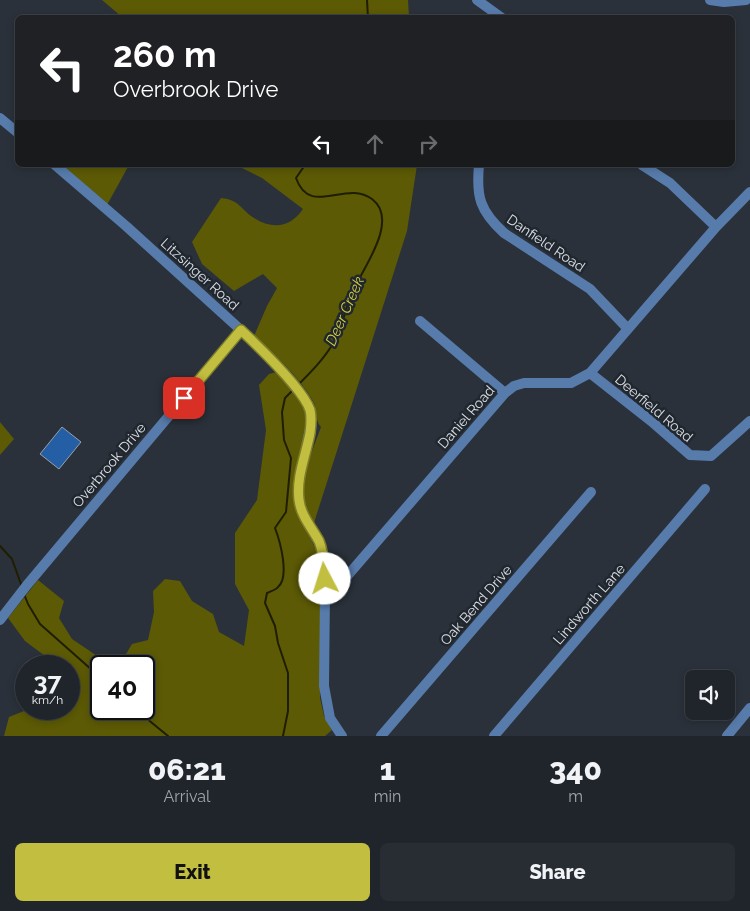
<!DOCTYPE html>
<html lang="en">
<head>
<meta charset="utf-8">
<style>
  body { margin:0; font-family:Raleway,sans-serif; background:#282d34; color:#f1f3f6; height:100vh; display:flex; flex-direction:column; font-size:19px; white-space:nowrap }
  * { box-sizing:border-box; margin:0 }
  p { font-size:16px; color:#a2a5a9 }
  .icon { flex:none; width:28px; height:28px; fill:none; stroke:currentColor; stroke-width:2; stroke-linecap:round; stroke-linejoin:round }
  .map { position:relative; height:736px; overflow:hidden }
  .drawer { display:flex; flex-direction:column; background:#20252c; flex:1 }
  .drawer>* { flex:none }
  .guide { position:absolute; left:15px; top:15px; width:720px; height:152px; border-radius:8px; box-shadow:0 2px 8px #0003,0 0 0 1px #3d4248; background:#202124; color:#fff; overflow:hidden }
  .controls { position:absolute; left:685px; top:670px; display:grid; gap:10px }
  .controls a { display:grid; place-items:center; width:50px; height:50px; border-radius:8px; background:#20252c; box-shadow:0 2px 8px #0003,0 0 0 1px #3d4248; font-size:25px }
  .speed { position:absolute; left:15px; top:655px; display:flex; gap:10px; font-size:25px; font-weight:700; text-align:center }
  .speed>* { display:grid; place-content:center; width:65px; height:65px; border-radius:50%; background:#20252c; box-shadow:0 2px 8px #0003,0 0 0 1px #3d4248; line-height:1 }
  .speed small { font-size:12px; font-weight:400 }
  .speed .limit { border:2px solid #111; border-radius:8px; background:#fff; color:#111 }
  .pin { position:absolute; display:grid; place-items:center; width:42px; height:42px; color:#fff; margin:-21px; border-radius:10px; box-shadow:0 2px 8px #0006 }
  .me { position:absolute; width:55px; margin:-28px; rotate:355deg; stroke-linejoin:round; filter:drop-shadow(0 0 4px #0008) }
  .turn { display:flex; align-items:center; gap:18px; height:105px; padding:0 15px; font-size:22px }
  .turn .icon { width:65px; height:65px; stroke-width:2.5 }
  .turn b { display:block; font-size:35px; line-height:42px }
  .lanes { display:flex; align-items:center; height:48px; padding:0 15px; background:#0003; justify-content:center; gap:25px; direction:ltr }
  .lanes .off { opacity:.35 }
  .eta { display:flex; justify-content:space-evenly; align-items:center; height:85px; text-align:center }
  .eta b { font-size:30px; font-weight:800; line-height:35px }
  .cta { display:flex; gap:10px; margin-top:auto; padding:10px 15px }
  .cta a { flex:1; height:58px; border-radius:8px; background:#c1be40; color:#111; font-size:20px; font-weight:800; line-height:58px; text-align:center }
  .cta a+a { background:#282d34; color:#f1f3f6 }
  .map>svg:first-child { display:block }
  .green { fill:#5c5a05 }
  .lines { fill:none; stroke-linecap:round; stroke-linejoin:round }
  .stream { stroke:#201e00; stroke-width:2 }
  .building { fill:#245ea5; stroke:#98a0aa }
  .minor { stroke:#577bab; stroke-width:10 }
  .route-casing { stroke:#7d7c2a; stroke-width:12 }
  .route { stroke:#c1be40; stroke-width:9 }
  .labels { text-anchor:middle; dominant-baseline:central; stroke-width:5; stroke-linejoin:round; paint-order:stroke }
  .street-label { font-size:14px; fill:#dce0e6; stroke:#21272f }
  .water-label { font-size:15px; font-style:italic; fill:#d4d040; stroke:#21272f }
</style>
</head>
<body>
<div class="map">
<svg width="750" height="736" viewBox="0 0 750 736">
  <rect width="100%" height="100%" fill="#2a313a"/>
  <!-- green -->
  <path class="green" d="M102,0H408L409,17H122Z
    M62,165H129L107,205Z
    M236,165H417L407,231L313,526C311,520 307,514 305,508C298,481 312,452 321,427C314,420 318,409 313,401C299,376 275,355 254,336L267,306L277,288L263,274L234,291L202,264L192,242L221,198C240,200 240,209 254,218C273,230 291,227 303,209L262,178Z
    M277,372L300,401L306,415L305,426L294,494L295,506L316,550L322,598L320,698L324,716L332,730L325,736H4L9,717L29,709H69V666H51L49,659L25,641L8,618L38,580L64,601L59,618L72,639L112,666H101V709H144V685L152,682L153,667L126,654L132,644L148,640L154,612L153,591L165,579L180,581L192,601L213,614L219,632L244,646L249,610L235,584V533L257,500L266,430L259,385L269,374Z
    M0,422L14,439L0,455Z"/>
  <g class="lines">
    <!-- stream -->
    <path class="stream" d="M367,0L368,18
      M297,386C311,372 324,359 334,342C342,328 345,310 351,295C360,272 401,221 372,199C346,179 310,218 296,178L305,165
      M0,546L12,559L22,587
      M24,594L28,604L40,624L101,678
      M135,709L168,736
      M283,736L288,711V673L278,643L275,626L265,603L267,593C271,591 276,590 278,587C290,577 280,541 275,528L286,512L291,458L284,440L282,412L285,398L292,391"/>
  </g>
  <!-- building -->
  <path class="building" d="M62,427L81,442L59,469L40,454Z"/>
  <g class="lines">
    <!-- minor -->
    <path class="minor" d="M477,0L502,18
      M710,0L724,2L746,0
      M0,118L18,133
      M55,165L126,226L253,341L280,369L306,401L310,410L311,423L299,481V502L305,518L319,543L322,552L325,593L324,686L330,718L342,736
      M479,165C476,197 480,211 504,233L590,289L628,329
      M642,165L670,183L716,227
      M420,321L505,393
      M590,373L651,421L690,455L711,456L750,421
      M325,593L336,589L505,393L514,386L524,383H571L590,373L716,227L750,192
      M0,620L27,585L241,330
      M381,736L591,492
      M494,736L705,489
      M727,736L750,708"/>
  </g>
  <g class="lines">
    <defs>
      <path id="route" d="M184,398L241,330C258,346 303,389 310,410C312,418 311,425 310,433C306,455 296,477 299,500C301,516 312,528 319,541C324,553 324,566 325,579"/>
    </defs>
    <!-- route casing -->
    <use href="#route" class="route-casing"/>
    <!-- route -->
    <use href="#route" class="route"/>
  </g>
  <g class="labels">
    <!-- street labels -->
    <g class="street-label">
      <text transform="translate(546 243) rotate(34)">Danfield Road</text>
      <text transform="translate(200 274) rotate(42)">Litzsinger Road</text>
      <text transform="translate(654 408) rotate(40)">Deerfield Road</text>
      <text transform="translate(466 417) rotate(-49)">Daniel Road</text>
      <text transform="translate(109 465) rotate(-50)">Overbrook Drive</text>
      <text transform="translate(589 604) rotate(-49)">Lindworth Lane</text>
      <text transform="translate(476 605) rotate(-49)">Oak Bend Drive</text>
    </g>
    <!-- water labels -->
    <g class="water-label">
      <text transform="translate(345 311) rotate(-66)">Deer Creek</text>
    </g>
  </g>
</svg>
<div class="controls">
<a><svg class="icon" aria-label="sound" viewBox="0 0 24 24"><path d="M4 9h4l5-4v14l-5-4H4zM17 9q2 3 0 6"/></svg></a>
</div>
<div class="speed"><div>37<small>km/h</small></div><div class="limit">40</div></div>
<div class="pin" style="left:184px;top:398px;background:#d93025"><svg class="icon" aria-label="arrive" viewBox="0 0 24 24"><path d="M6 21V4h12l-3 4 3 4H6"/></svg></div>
<svg class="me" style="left:325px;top:579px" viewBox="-20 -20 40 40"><circle r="19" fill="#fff"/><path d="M0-13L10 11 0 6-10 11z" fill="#c1be40"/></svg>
<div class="guide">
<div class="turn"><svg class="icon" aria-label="left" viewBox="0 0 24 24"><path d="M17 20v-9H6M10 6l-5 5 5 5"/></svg><div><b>260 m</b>Overbrook Drive</div></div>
<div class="lanes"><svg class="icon" aria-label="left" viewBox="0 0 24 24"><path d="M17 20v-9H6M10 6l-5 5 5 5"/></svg><svg class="icon off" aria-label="ahead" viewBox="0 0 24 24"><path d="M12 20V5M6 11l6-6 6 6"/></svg><svg class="icon off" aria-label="right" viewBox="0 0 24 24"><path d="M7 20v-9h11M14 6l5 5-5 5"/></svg></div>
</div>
</div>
<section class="drawer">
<div class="eta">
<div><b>06:21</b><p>Arrival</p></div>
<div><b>1</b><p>min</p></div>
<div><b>340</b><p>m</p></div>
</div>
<div class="cta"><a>Exit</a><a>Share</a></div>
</section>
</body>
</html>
